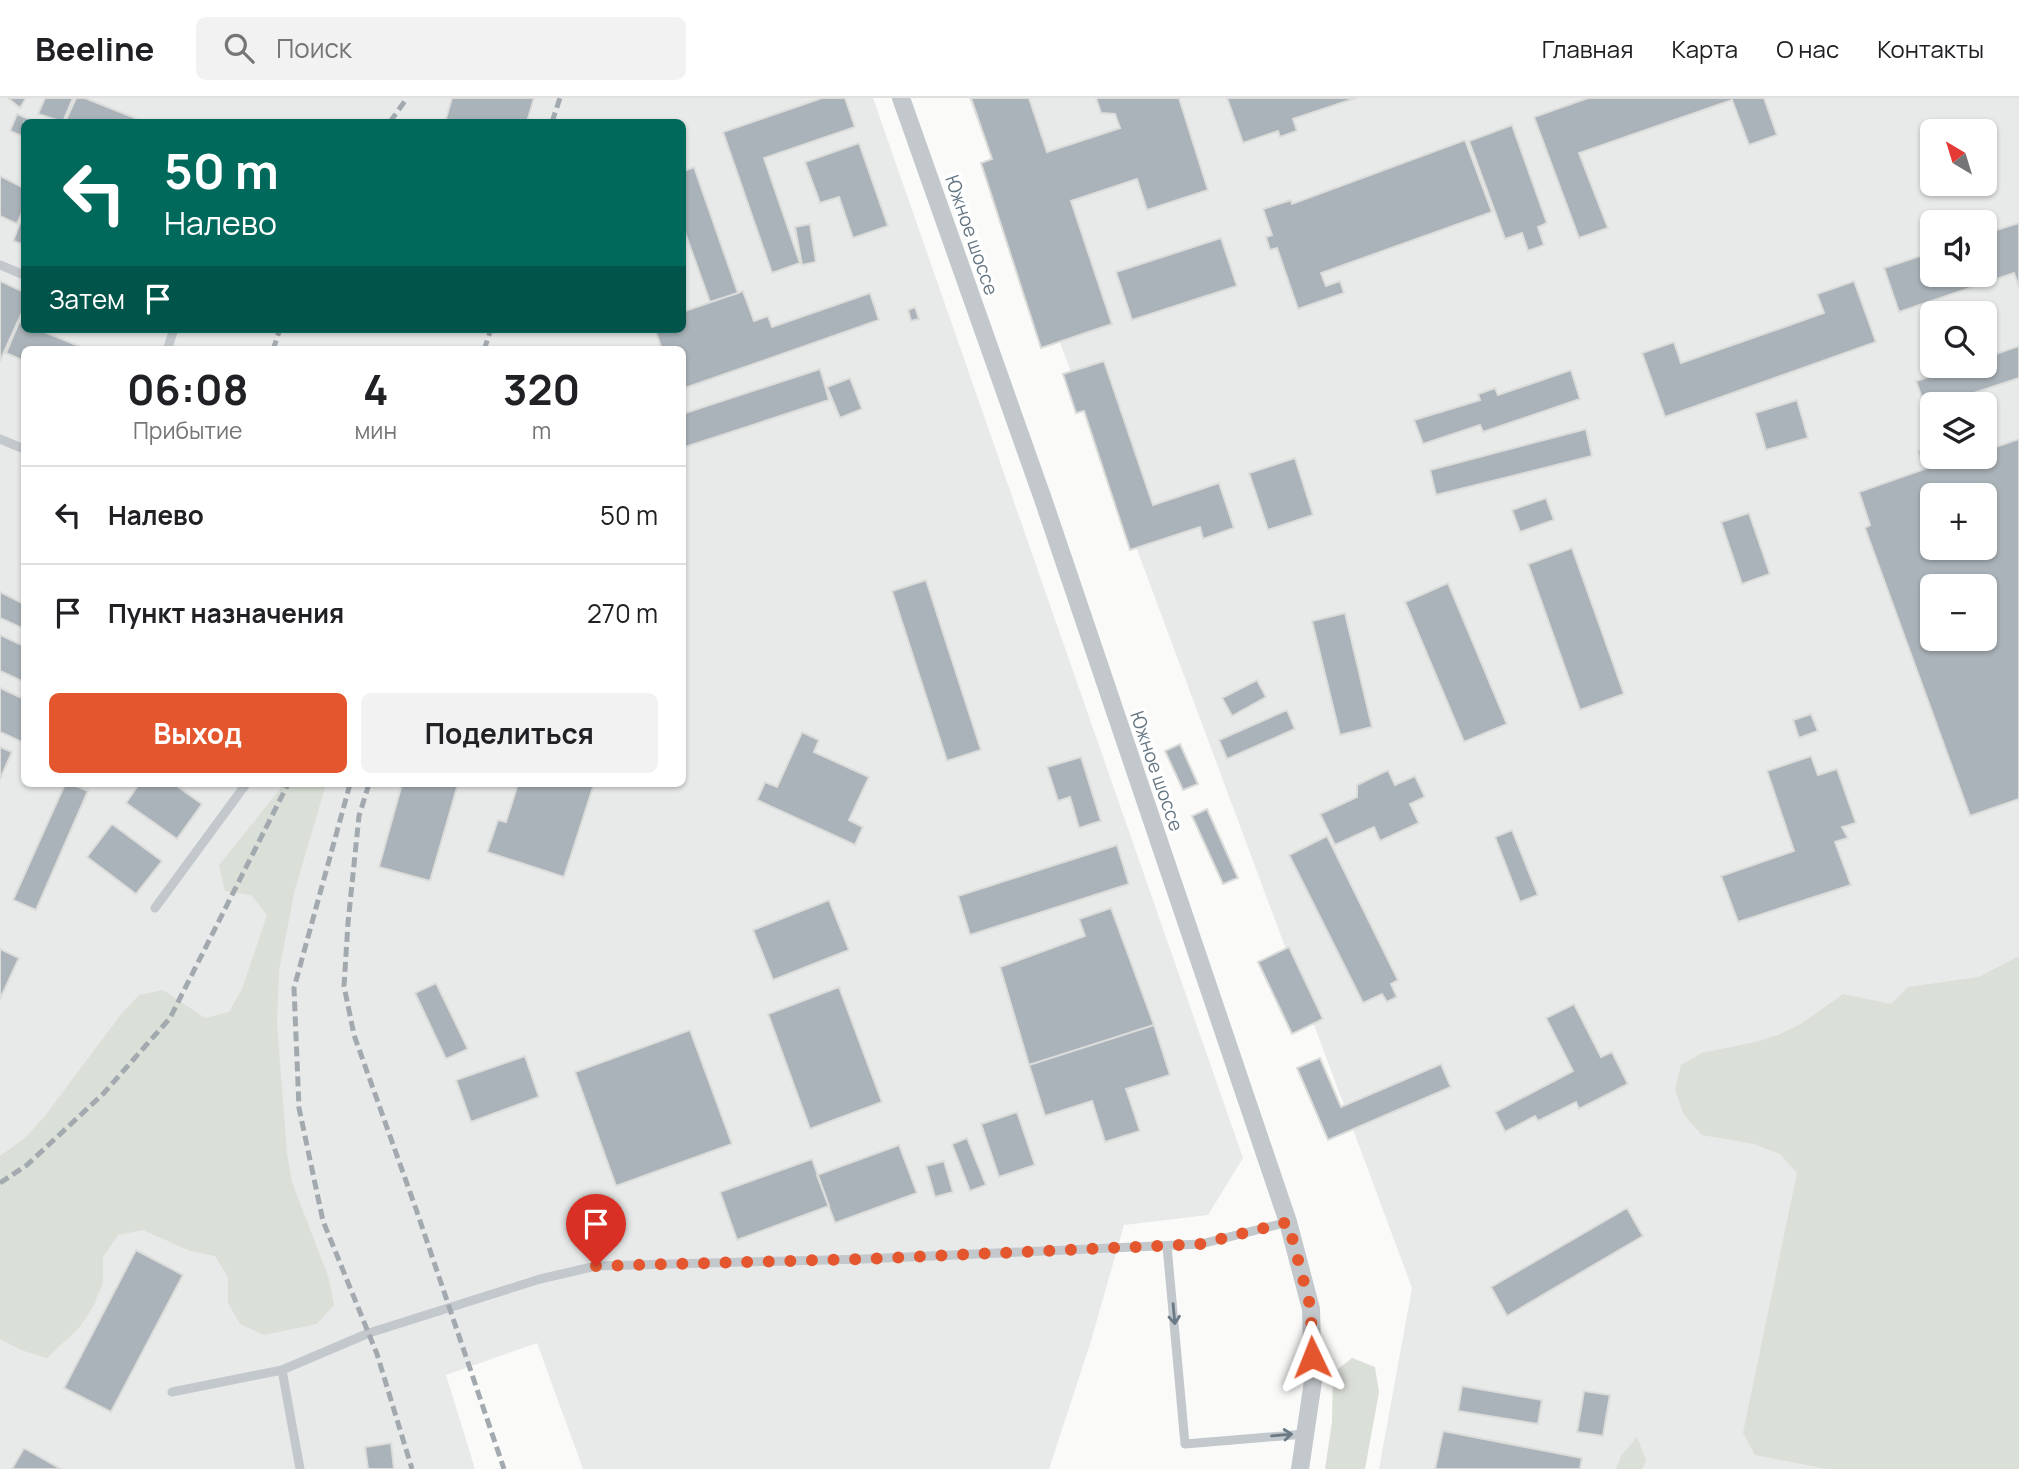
<!DOCTYPE html>
<html lang="ru">
<head>
<meta charset="utf-8">
<style>
  body { margin:0; font-family:Manrope,sans-serif; background:#f2f2f2; color:#202124; height:100vh; display:flex; flex-direction:column; font-size:26px; white-space:nowrap }
  * { box-sizing:border-box; margin:0 }
  p { font-size:23px; color:#757577 }
  .icon { flex:none; width:38px; height:38px; fill:none; stroke:currentColor; stroke-width:2; stroke-linecap:round; stroke-linejoin:round }
  .map { position:relative; flex:1; overflow:hidden }
  .drawer { position:absolute; left:21px; top:248px; width:665px; height:441px; display:flex; flex-direction:column; background:#fff; border-radius:10px; box-shadow:0 2px 5px #0004 }
  .drawer>* { flex:none }
  .top-card { position:absolute; left:21px; top:21px; width:665px; height:214px; border-radius:10px; box-shadow:0 2px 5px #0004; background:#00695c; color:#fff; overflow:hidden }
  .needle { width:46px; rotate:322deg }
  .controls { position:absolute; left:1920px; top:21px; display:grid; gap:14px }
  .controls a { display:grid; place-items:center; width:77px; height:77px; border-radius:10px; background:#fff; box-shadow:0 2px 5px #0004; font-size:35px }
  .pin { position:absolute; display:grid; place-items:center; width:60px; height:60px; color:#fff; margin:-72px -30px; border-radius:50% 50% 50% 0; rotate:-45deg; box-shadow:0 0 7px #0007 }
  .pin .icon { rotate:45deg }
  .me { position:absolute; width:77px; margin:-38px; rotate:358deg; stroke-linejoin:round; filter:drop-shadow(0 0 5px #0008) }
  .turn { display:flex; align-items:center; gap:24px; height:147px; padding:0 28px; font-size:32px }
  .turn .icon { width:91px; height:91px; stroke-width:2.5 }
  .turn b { display:block; font-size:49px; line-height:60px }
  .then { display:flex; align-items:center; height:66px; padding:0 28px; background:#0003; gap:14px; font-size:26px }
  .eta { display:flex; justify-content:space-evenly; align-items:center; height:119px; text-align:center }
  .eta b { font-size:42px; font-weight:700; line-height:49px }
  .button { display:flex; gap:14px; margin-top:auto; padding:14px 28px }
  .button a { flex:1; height:80px; border-radius:10px; background:#e4572e; color:#fff; font-size:28px; font-weight:700; line-height:80px; text-align:center }
  .button a+a { background:#f2f2f2; color:#202124 }
  ul { padding:0; list-style:none }
  li { display:flex; align-items:center; gap:21px; height:98px; padding:0 28px; border-top:2px solid #e0e0e0 }
  li div { flex:1 }
  li b { display:block; font-size:26px }
  li em { font-style:normal }
  header { display:flex; align-items:center; gap:42px; box-sizing:border-box; height:98px; padding:0 35px; background:#fff; border-bottom:2px solid #e0e0e0 }
  header strong { font-size:33px }
  nav { display:flex; gap:38px; margin-inline-start:auto; font-size:24px }
  .search { width:490px; height:63px; background:#f2f2f2; display:flex; align-items:center; gap:18px; box-sizing:border-box; padding:0 24px; border-radius:10px; color:#757577; font-size:26px }
  .map>svg:first-child { display:block }
  .built { fill:#e8e9e9; fill-rule:evenodd }
  .green { fill:#dadfd7 }
  .building { fill:#aab3b9; stroke:#dcdcda; stroke-width:2; fill-rule:evenodd }
  .lines { fill:none; stroke-linecap:round; stroke-linejoin:round }
  .lane { stroke:#c3c8cc; stroke-width:9 }
  .street { stroke:#c3c8cc; stroke-width:18 }
  .rail { stroke:#a2aab0; stroke-width:5; stroke-dasharray:10 5; stroke-linecap:butt }
  .oneway { stroke:#6a7a87 }
  .route { stroke:#e4572e; stroke-width:12; stroke-dasharray:0 21.6 }
  .labels { text-anchor:middle; dominant-baseline:central; stroke-width:7; stroke-linejoin:round; paint-order:stroke }
  .street-label { font-size:19px; fill:#657683; stroke:#fff }
</style>
</head>
<body>
<header>
<strong>Beeline</strong>
<div class="search"><svg class="icon" aria-label="search" viewBox="0 0 24 24"><circle cx="10" cy="10" r="6"/><path d="M15 15l6 6"/></svg>Поиск</div>
<nav><a>Главная</a><a>Карта</a><a>О нас</a><a>Контакты</a></nav>
</header>
<div class="map">
<svg width="2019" height="1371" viewBox="0 0 2019 1371">
  <rect width="100%" height="100%" fill="#fafaf8"/>
  <!-- built -->
  <path class="built" d="M0,0H873L1243,1060L1208,1117L1124,1127L1091,1243L1049,1371H583L537,1245L446,1277L475,1371H0ZM24,24H682V231H24ZM24,252H682V686H24Z
    M969,0H2019V1371H1379L1412,1190ZM1932,33H1984V86H1932ZM1932,124H1984V177H1932ZM1932,215H1984V268H1932ZM1932,306H1984V359H1932ZM1932,397H1984V450H1932ZM1932,488H1984V541H1932Z"/>
  <!-- green -->
  <path class="green" d="M284,686H326L294,795L279,873L277,926L287,1056L292,1084L329,1181L334,1207L317,1226L264,1237L240,1226L228,1205V1179L215,1158L190,1153L143,1132L118,1137L103,1159V1185L93,1209L79,1230L47,1260L21,1252L0,1241V1058L25,1040L45,1018L122,915L139,897L163,892L205,920L229,914L242,891L267,817L251,797L225,793L219,767Z
    M2019,858V1371H1828L1755,1357L1743,1335L1797,1075L1780,1056L1754,1046L1702,1037L1684,1017L1675,992L1681,967L1702,955L1755,944L1778,937L1801,926L1843,896L1891,906L1908,889L1979,879Z
    M1352,1260L1375,1269L1379,1294L1365,1371H1325L1332,1324L1333,1275Z
    M1637,1339L1646,1363L1642,1371H1616L1621,1358Z"/>
  <!-- building -->
  <path class="building" d="M8,0H26L20,10Z
    M45,0H73L63,24L38,16Z
    M76,0H85L145,24H65Z
    M452,0H534L527,24H445Z
    M822,0H845L855,29L764,60L800,165L772,175L723,34Z
    M971,0H1029L1047,54L1120,30L1115,16L1101,15L1096,0H1179L1208,92L1147,112L1137,81L1071,103L1112,226L1041,250L981,65L992,61Z
    M1227,0H1356L1293,21L1297,33L1280,39L1278,33L1243,45Z
    M1588,0H1764L1777,37L1749,47L1732,2L1579,55L1608,130L1579,140L1534,19Z
    M17,16L36,24H24V39L10,33Z
    M1512,27L1547,125L1538,129L1544,147L1528,153L1522,135L1505,141L1469,43Z
    M1465,42L1492,114L1321,175L1326,188L1340,183L1344,195L1298,211L1277,150L1270,152L1266,139L1272,137L1263,111L1291,102L1292,106Z
    M859,45L888,128L853,140L839,99L820,105L805,64Z
    M694,69L738,195L710,204L682,126V74Z
    M0,78L24,90V110L17,126L0,118Z
    M24,115V147L13,143Z
    M2019,125V189L2014,175L1899,214L1884,170L1932,154V177H1984V136Z
    M810,126L816,164L802,167L795,129Z
    M1221,140L1237,188L1132,222L1116,174Z
    M0,183L24,194V210L0,263Z
    M1854,183L1876,244L1665,319L1642,255L1674,244L1681,265L1824,215L1817,196Z
    M743,193L754,223L768,218L772,229L870,195L879,222L682,291V252H662L655,231H682V214Z
    M915,209L919,221L911,223L908,212Z
    M19,224L24,226V231H37L89,252H24V263L6,255Z
    M2019,248V280L1941,306H1932V309L1926,311L1916,283L1962,268H1984V260Z
    M1104,263L1153,407L1219,385L1234,430L1203,441L1200,429L1130,452L1084,313L1076,315L1063,276Z
    M820,271L829,302L682,350V316Z
    M1571,272L1580,301L1483,334L1480,327L1423,346L1414,322L1480,302L1478,296L1495,290L1498,297Z
    M850,280L862,311L840,320L827,289Z
    M1797,302L1808,340L1766,352L1755,315Z
    M1586,331L1592,358L1436,397L1430,372Z
    M2019,341V701L1970,718L1865,430L1870,427L1859,394L1936,367L1933,360L1922,364L1918,353L1932,350V359H1944L1947,365L1966,359H1984V353ZM1932,397H1984V450H1932ZM1932,488H1984V541H1932Z
    M1295,360L1313,417L1268,432L1249,375Z
    M1546,400L1554,422L1520,434L1512,412Z
    M1749,415L1770,476L1742,486L1721,424Z
    M1572,450L1624,596L1580,612L1528,466Z
    M926,482L981,652L947,663L892,493Z
    M1448,485L1507,626L1464,644L1405,504Z
    M0,494L24,506V531L0,520Z
    M1345,515L1372,629L1340,637L1312,523Z
    M0,537L24,548V584L0,573Z
    M1257,582L1266,599L1232,618L1222,600Z
    M0,590L24,601V645L0,634Z
    M1287,612L1295,631L1227,661L1219,642Z
    M1811,616L1818,633L1799,640L1793,622Z
    M802,634L819,642L814,654L869,679L849,722L863,729L855,747L757,702L765,684L777,689Z
    M1180,646L1198,686L1183,692L1165,653Z
    M0,649L12,654L0,681Z
    M1811,658L1818,677L1837,671L1856,725L1842,729L1848,740L1835,744L1851,787L1738,824L1721,778L1794,753L1767,673Z
    M1081,659L1101,723L1079,730L1070,699L1058,703L1047,669Z
    M1388,672L1395,687L1415,678L1425,699L1410,706L1419,725L1380,743L1374,729L1335,747L1320,716L1357,699V687Z
    M65,686H72L88,693L36,812L13,802Z
    M139,686H174L202,706L177,741L126,705Z
    M402,686H458L430,783L379,769Z
    M518,686H594L564,779L487,754L498,722L506,724Z
    M1207,711L1238,780L1223,786L1192,718Z
    M112,726L162,763L136,796L87,759Z
    M1512,732L1538,797L1520,804L1495,739Z
    M1327,738L1398,882L1391,886L1397,899L1387,904L1382,896L1363,905L1289,757Z
    M1117,747L1129,786L970,837L958,798Z
    M829,802L849,852L773,882L753,832Z
    M1111,810L1154,927L1029,967L1000,869L1085,838L1079,821Z
    M1289,849L1323,921L1292,936L1258,864Z
    M0,851L19,860L0,901Z
    M436,885L468,951L446,961L415,895Z
    M839,889L882,1004L810,1031L768,916Z
    M1574,906L1601,959L1612,954L1628,986L1579,1011L1576,1004L1538,1023L1535,1018L1505,1034L1495,1014L1573,973L1546,920Z
    M1154,927L1170,977L1126,991L1140,1033L1105,1044L1092,1003L1045,1018L1029,967Z
    M690,932L732,1046L616,1088L575,974Z
    M525,958L539,999L471,1024L456,982Z
    M1320,960L1341,1009L1441,966L1451,989L1328,1042L1297,970Z
    M1017,1014L1035,1067L999,1079L981,1026Z
    M967,1040L986,1087L970,1093L952,1046Z
    M899,1047L917,1095L835,1125L817,1077Z
    M812,1061L829,1108L737,1142L720,1094Z
    M944,1063L953,1094L935,1099L926,1068Z
    M1627,1110L1643,1138L1507,1218L1491,1189Z
    M136,1152L183,1177L111,1314L64,1290Z
    M1462,1288L1542,1302L1538,1326L1458,1313Z
    M1584,1293L1610,1297L1603,1338L1577,1334Z
    M1443,1333L1582,1360L1580,1371H1435Z
    M391,1345L394,1371H368L365,1349Z
    M24,1350L61,1371H12Z"/>
  <g class="lines">
    <!-- lane -->
    <path class="lane" d="M0,167L24,177
      M167,252L174,231
      M0,341L24,351
      M155,810L246,686
      M1167,1148L1185,1346L1305,1336
      M282,1272L300,1371
      M172,1294L282,1272L369,1235L540,1181L596,1168L863,1161L1201,1146L1288,1124"/>
    <!-- street -->
    <path class="street" d="M901,0L1044,404L1288,1124L1311,1211L1313,1283L1300,1371"/>
    <!-- rail -->
    <path class="rail" d="M390,24L407,0
      M552,24L560,0
      M273,252L280,231
      M484,252L491,231
      M350,686L294,890L299,1010L323,1123L377,1256L412,1371
      M369,686L359,718L348,825L344,888L354,937L416,1111L504,1371
      M0,1085L27,1067L103,996L170,920L288,686"/>
  </g>
  <!-- one-way arrows -->
  <defs><path id="oneway-shaft" d="M-6 0H5M1.5-3L5.5 0L1.5 3" fill="none" stroke-width="1.6" stroke-linecap="round" stroke-linejoin="round" transform="scale(1.75)"/></defs>
  <g class="oneway">
    <use href="#oneway-shaft" transform="translate(1174 1216) rotate(85)"/>
    <use href="#oneway-shaft" transform="translate(1282 1337) rotate(-5)"/>
  </g>
  <g class="lines">
    <!-- route -->
    <path class="route" d="M596,1168L863,1161L1201,1146L1288,1124L1311,1211L1312,1259"/>
  </g>
  <g class="labels">
    <!-- street labels -->
    <g class="street-label">
      <text transform="translate(972 137) rotate(71)">Южное шоссе</text>
      <text transform="translate(1157 673) rotate(71)">Южное шоссе</text>
    </g>
  </g>
</svg>
<div class="controls">
<a><svg class="needle" viewBox="-14 -14 28 28"><path d="M0-13l5 13h-10z" fill="#e53935"/><path d="M0 13l5-13h-10z" fill="#757577"/></svg></a>
<a><svg class="icon" aria-label="sound" viewBox="0 0 24 24"><path d="M4 9h4l5-4v14l-5-4H4zM17 9q2 3 0 6"/></svg></a>
<a><svg class="icon" aria-label="search" viewBox="0 0 24 24"><circle cx="10" cy="10" r="6"/><path d="M15 15l6 6"/></svg></a>
<a><svg class="icon" aria-label="layers" viewBox="0 0 24 24"><path d="M12 4l9 5-9 5-9-5zM3 14l9 5 9-5"/></svg></a>
<a>+</a>
<a>−</a>
</div>
<div class="pin" style="left:596px;top:1168px;background:#d93025"><svg class="icon" aria-label="arrive" viewBox="0 0 24 24"><path d="M6 21V4h12l-3 4 3 4H6"/></svg></div>
<svg class="me" style="left:1312px;top:1259px" viewBox="-20 -20 40 40"><path d="M0-17L14 15 0 8-14 15z" fill="#e4572e" stroke="#fff" stroke-width="4"/></svg>
<div class="top-card">
<div class="turn"><svg class="icon" aria-label="left" viewBox="0 0 24 24"><path d="M17 20v-9H6M10 6l-5 5 5 5"/></svg><div><b>50 m</b>Налево</div></div>
<div class="then">Затем<svg class="icon" aria-label="arrive" viewBox="0 0 24 24"><path d="M6 21V4h12l-3 4 3 4H6"/></svg></div>
</div>
<section class="drawer">
<div class="eta">
<div><b>06:08</b><p>Прибытие</p></div>
<div><b>4</b><p>мин</p></div>
<div><b>320</b><p>m</p></div>
</div>
<ul>
<li><svg class="icon" aria-label="left" viewBox="0 0 24 24"><path d="M17 20v-9H6M10 6l-5 5 5 5"/></svg><div><b>Налево</b></div><em>50 m</em></li>
<li><svg class="icon" aria-label="arrive" viewBox="0 0 24 24"><path d="M6 21V4h12l-3 4 3 4H6"/></svg><div><b>Пункт назначения</b></div><em>270 m</em></li>
</ul>
<div class="button"><a>Выход</a><a>Поделиться</a></div>
</section>
</div>
</body>
</html>
